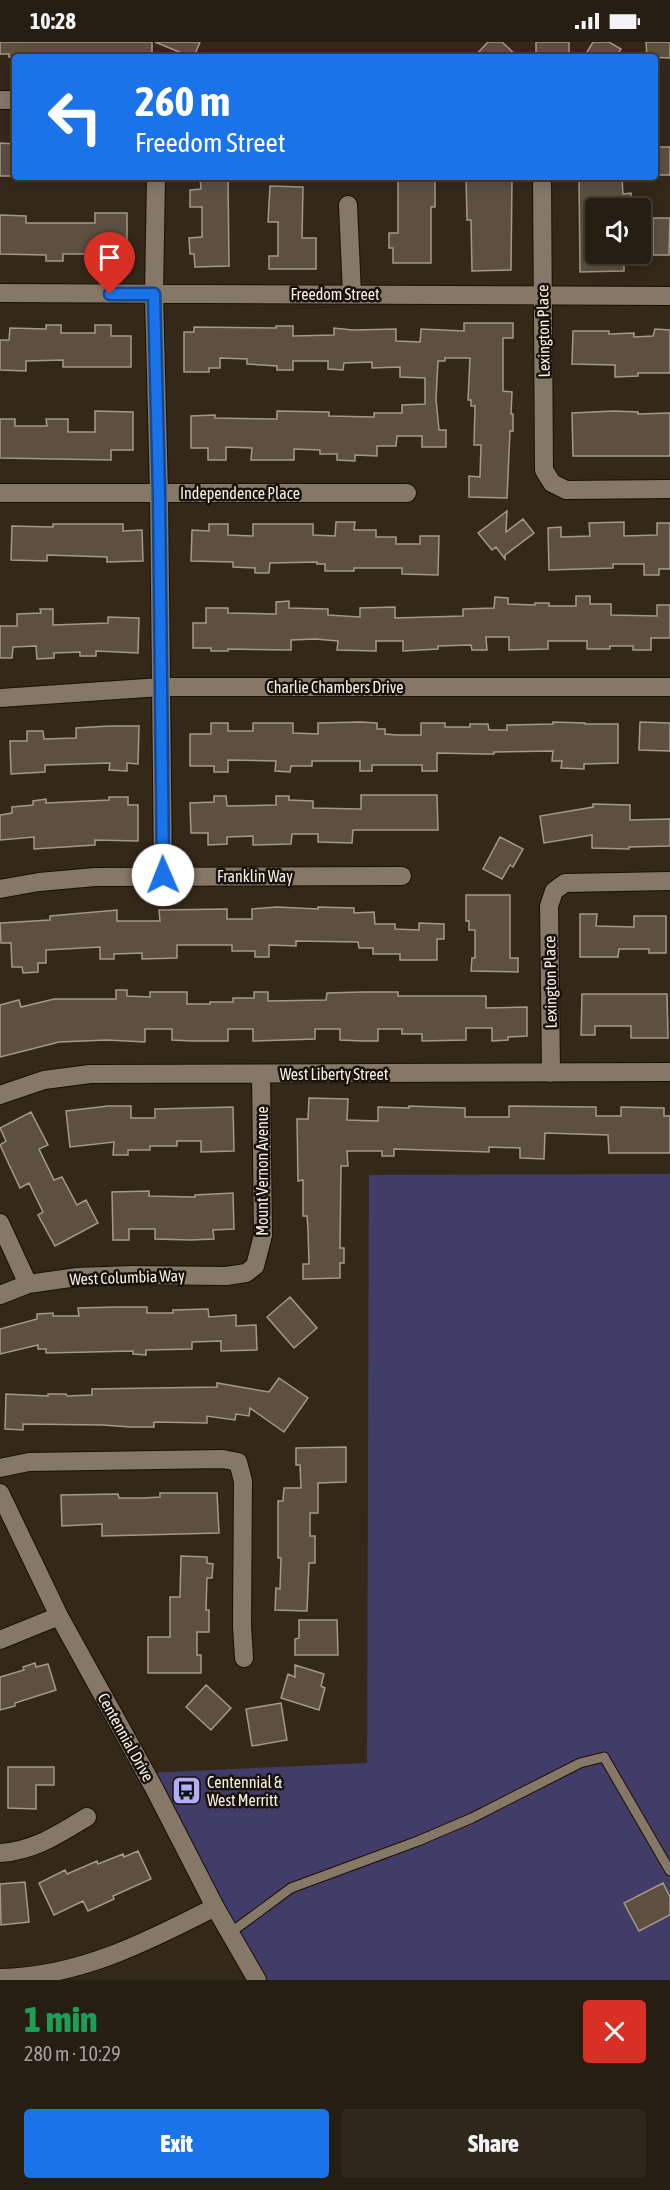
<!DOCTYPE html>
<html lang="en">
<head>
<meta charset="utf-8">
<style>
  body { margin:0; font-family:"Asap Condensed",sans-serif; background:#2f271c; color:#f1f3f6; height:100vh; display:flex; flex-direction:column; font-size:22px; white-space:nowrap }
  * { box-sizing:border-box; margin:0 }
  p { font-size:20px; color:#a4a2a0 }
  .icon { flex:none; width:33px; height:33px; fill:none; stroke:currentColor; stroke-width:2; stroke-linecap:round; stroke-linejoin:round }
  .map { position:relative; height:1938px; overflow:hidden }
  .sheet { display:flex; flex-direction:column; background:#271e13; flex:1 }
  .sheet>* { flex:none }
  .guide { position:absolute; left:12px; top:12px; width:646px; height:126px; border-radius:6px; box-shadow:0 3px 15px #0003,0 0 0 2px #433c33; background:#1a73e8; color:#fff; overflow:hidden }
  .tools { position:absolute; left:585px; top:156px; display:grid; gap:12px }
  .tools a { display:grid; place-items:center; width:66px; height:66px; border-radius:6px; background:#271e13; box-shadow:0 3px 15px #0003,0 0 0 2px #433c33; font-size:30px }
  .pin { position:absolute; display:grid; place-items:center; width:51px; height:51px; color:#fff; margin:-62px -26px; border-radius:50% 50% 50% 0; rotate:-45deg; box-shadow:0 0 6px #0007 }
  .pin .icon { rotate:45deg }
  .me { position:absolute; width:66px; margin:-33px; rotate:359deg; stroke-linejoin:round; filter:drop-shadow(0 0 4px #0008) }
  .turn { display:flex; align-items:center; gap:21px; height:126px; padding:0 24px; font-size:27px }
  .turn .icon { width:78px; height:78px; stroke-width:2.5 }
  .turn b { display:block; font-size:42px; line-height:51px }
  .round { display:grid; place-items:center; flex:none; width:63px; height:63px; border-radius:6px; background:#2f271c }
  .headline { display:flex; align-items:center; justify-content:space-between; height:102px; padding:0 24px }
  h1 { font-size:36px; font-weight:800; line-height:45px; color:#1e9e55 }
  .button { display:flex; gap:12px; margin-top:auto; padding:12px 24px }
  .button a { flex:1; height:69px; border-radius:6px; background:#1a73e8; color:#fff; font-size:24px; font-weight:800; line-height:69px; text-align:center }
  .button a+a { background:#2f271c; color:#f1f3f6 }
  .status { display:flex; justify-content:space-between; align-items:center; height:42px; padding:0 30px; background:#271e13; direction:ltr }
  .status svg { height:16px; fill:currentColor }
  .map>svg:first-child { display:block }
  .green { fill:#423c68 }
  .building { fill:#5d5041; stroke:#a69886; stroke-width:1.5 }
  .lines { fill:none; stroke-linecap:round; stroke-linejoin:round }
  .lane-casing { stroke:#1b1004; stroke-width:11 }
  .street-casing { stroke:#1b1004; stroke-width:20 }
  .lane { stroke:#867867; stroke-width:9 }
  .street { stroke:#867867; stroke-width:18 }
  .route-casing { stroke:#114b97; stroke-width:15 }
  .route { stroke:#1a73e8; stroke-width:10 }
  .labels { text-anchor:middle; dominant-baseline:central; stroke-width:5; stroke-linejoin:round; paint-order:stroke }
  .street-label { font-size:16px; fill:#f8f0e7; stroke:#17120b }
  .poi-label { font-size:16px; fill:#f8f0e7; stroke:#17120b; text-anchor:start }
</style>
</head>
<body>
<div class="status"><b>10:28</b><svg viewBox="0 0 49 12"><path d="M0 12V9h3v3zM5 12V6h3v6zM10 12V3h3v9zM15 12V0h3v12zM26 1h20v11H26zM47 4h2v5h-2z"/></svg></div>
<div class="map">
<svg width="670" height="1938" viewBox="0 0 670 1938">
  <rect width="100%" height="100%" fill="#342819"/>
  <!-- green -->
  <path class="green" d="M670,1132V1938H257L145,1731L367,1721L369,1133Z"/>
  <!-- building -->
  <path class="building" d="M0,0H152V13L130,15H9V12H0Z
    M155,0H200L195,12H184Z
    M488,0H502L518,15H474Z
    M536,0H569V15H536Z
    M593,0H609L621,7L616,15H584Z
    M646,0H670V16L647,15Z
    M0,101L15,102V134H0Z
    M656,105H670V133H656Z
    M200,135H228L229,224L195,225L194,212H190L189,196L202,195V165H190V148L201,147Z
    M466,135H512L511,228L472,229L471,178H467Z
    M579,135H622L623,152L631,151V166H596V212H624V229L580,230Z
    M398,139H435V165H431V221H393V206H389V191H398Z
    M270,144L303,145L302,196H316V227H269V214H278V180H268Z
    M95,171H127V219H95V212H63V219H46V213L0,212V173L26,174V181H95Z
    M653,176H670L669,213H653Z
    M464,281H513V296H503V349L512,350L511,372H513V389H510L507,456L469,455V434L480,435L481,403H474L475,364H471V358H468L470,316H445V319H438L436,357L439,388H446V405H422V394H397L396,404H377V414L355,413V419L337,418V412H320V408L294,407V418H251L252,406L226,405V418H208V406H191V374L215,373V376L277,377V369L329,370V374L374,375V371H402V363L425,362V336L400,335V325L372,326V320L344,321L343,328L328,327V319H293V328H277V324L247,322V317L220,316V326H209V330H184V290H194V285L276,286V284H293V294L334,293V286L353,288L396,287V299L420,300L421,287L464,289Z
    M46,283H61V291H95V283H111V294H131V325H63V318L26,319V329L0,328V298H9L10,286L46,287Z
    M655,287L670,288V331H638V334L615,335V323L572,322L573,289H609V292L634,291V295L653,294Z
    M95,369L133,370V408H111V418L0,416V377H15V384H47L46,377H68V390H95Z
    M614,369L638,370V372L670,371V414H573L572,371Z
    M507,469L506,490L523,477L534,491L505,513V517L496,505L492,508L478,491Z
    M336,480H355L354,488H376V495H396V502H420V494H439L438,533L402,532V526H354V529H325V522H317V520L270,521L269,531H255V526L233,525V520L191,519L192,488L209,489V482H228V493L253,494V482H313V493L335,494Z
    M624,480V494L657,493V481H670V527H659V533H644V522H613V526L549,528L548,486L561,485V495L590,494L589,481Z
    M53,482H123V489L142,488L143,519L107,520V515L47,513V519L11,518L12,484L53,485Z
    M576,554H590V562H611V573L657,574V563H670V596H651V608H633V604H610V607H587V599H548V607L509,608V595H486L487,608H472L471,603L438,604V607L403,609V599H376V609L337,608L338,599L315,597L291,598V608L228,607V609H211V606H193V581H206V566H228V571L276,572V560L289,559V566L328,567V573L360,575V566L395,565V576L463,574V567L494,566L495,555L508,556V562L535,563V561H549V564H576Z
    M40,567H53V583L108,581V575L139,576L138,611L96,609V614H80V610L54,611V616L37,617L36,604L13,605L12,616H0V584H17V572L41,571Z
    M361,680L377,681V687H385V692L397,693H421V681H445V685H470V682H488L489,688H507V683L553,682V680L585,681V682H618V721L584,722V727L561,726L562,719H552L553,709L494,710V712H485L437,711V729H422V723H372V729H360V719H312V724H291L290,730L275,729L276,719L228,718V730H214V724H190V692H211V681H228V689H253V681H293V691L318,692V681Z
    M640,680L670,681V709L639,708Z
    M110,684H139L138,722L127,721V729L109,728L110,721L45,723V730L11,732L10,699H27V689H43L44,697L76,696V686Z
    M361,753H437L438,788H353L352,801L318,800V792H292L291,802L253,803V794L227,795V802L208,803V791H191L190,761L214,760V754H226L227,764L276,763V754H289V758L313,759V766L361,767Z
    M109,755H128V763H138V799L95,798V803L34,807V795L0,798V773L12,771V765L33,763V759L46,757V761L109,758Z
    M593,762L630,763V778L670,777V804L629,805V807L592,806V793L544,801L540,774L593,765Z
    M500,795L523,807L513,825L510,823L502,837L483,827Z
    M466,853H510V916H518V930L471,929L472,916H475V888H469V879H466Z
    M277,865L318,867V865L354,866V871L374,870L375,882H395V887L419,888V881L444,882V897H437V918H400V912H373V906H359L358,900L296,899V904L269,903V915H255V909H232V903H177V916L142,917V911L114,912V917H100V905L46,908V921H38V930L23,931L22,925H12L11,901H1L0,881L50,878V874L117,868V879H160L159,868L227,867V877H252V867Z
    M580,872H597L596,884L634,885V874H666V911H649V907H619L618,915H580Z
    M116,948H127V954L150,955V950H187V962H210V960H233V956H254V950H268V959L326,958L327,951L362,950H398V954H486V966L527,965V994L508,995V998L492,999V986H466V998L422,999V992H402V987H378V999H362L340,998V987H315V997L253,999V987H228V999H192L172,998V987H145V1000L107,998L59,1000L0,1015V963L19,958L21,965L54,957H116Z
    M582,952H667L668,996H631V984H595V993H581Z
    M309,1056L348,1057L347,1078L378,1079V1065L409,1066V1064L465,1066V1075H509V1064L596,1065V1074H621V1065L664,1066V1074H670V1111H609L608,1093L545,1091L544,1117L520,1116V1106L489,1105V1110L394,1107V1114H382V1109H347L348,1124H341L340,1206H344V1221H340V1236L303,1237V1222H309L308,1187L307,1174H303V1138L298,1139L297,1077H308Z
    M108,1064H131V1076H155V1067L233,1065L234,1109L201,1110V1099H177V1104H150V1108H128V1113H113L114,1100L70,1105L66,1069Z
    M31,1070L48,1103L39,1107L54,1138L62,1135L77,1163L86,1158L98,1181L55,1204L38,1173L43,1170L29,1141L20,1146L0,1103L6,1099L0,1086Z
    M149,1149V1154L195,1155V1153L233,1151L234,1187L213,1188L214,1197L191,1198L155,1197V1187H129V1198H113L112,1150Z
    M290,1255L317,1286L294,1306L267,1275Z
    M117,1265H147V1271H173V1268L208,1267L209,1275L236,1273V1284L256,1283L257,1308L221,1309V1299L192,1300V1307L146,1308V1313L133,1312V1309L46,1311V1307H38V1303L0,1312V1287L37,1277V1272L53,1271V1274H79L78,1266Z
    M279,1336L308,1356L284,1390L250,1366L249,1374L236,1372L235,1378L207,1374V1381L154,1380V1385H130L103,1383L23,1382V1388L5,1387L6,1352L48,1354V1352H66L67,1354L92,1353V1347L217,1345V1341L269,1350Z
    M346,1405V1440L318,1441V1471H310V1494H315V1521H309L307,1569L275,1568L276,1546L280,1547L281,1516H278V1459H283L284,1446H301L300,1423H296V1406Z
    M160,1451H217L219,1491L102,1494V1482L62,1484L61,1453L118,1452L119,1456H144L160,1455Z
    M181,1514L207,1515V1521L213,1522L212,1536H207L206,1568H209V1590H197V1613H201V1631H148V1595H170V1555H180Z
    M299,1578H337L338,1613H295V1597L299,1596Z
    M35,1621L36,1625L48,1622L56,1648L15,1661V1664L0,1668V1635L24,1628L23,1625Z
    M295,1623L324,1632L321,1644L325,1646L319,1668L281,1656L288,1632L295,1635Z
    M206,1643L231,1666L211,1688L186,1665Z
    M281,1661L287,1698L252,1704L246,1667Z
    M8,1725H54V1743H36V1767L8,1766Z
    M138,1809L151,1837L113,1854L114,1857L88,1869L83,1859L54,1873L39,1841L65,1828L67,1832L97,1819L98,1822L123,1812L124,1815Z
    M25,1840L29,1880L1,1883L0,1842Z
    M663,1841L670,1855V1873L639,1889L624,1861Z"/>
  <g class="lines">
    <defs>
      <path id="lane" d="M230,1891L291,1846L418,1799L472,1776L580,1721L604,1715L670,1829"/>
      <path id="street" d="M0,58H15
        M156,135L154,252L159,451L163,833
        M542,135L544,428L552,441L566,448L670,447
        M348,163L352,252
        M0,251L670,254
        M0,451H407
        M0,656L161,645H670
        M0,847L39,840L95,835L402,834
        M551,1031L549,864L554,849L565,841L670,839
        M0,1053L44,1038L90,1032L670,1030
        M0,1181L28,1242
        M0,1253L28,1242L77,1235L132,1233L226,1234L246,1231L255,1224L263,1193L261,1033
        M0,1426L29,1420L223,1417L238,1420L243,1439L242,1584L244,1616
        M0,1451L59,1574L154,1746L215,1865L257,1938
        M0,1598L59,1574
        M0,1811C34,1809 59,1792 87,1775
        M0,1936C78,1935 147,1900 215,1865"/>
    </defs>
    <!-- lane casing -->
    <use href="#lane" class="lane-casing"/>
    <!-- street casing -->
    <use href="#street" class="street-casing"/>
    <!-- lane -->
    <use href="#lane" class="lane"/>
    <!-- street -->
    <use href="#street" class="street"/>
  </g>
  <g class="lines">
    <defs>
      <path id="route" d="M110,252H154L159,451L163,833"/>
    </defs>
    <!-- route casing -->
    <use href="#route" class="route-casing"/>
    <!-- route -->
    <use href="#route" class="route"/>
  </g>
  <!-- icons -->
  <defs>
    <symbol id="bus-square" viewBox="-11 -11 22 22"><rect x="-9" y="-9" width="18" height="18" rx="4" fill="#b4acf9" stroke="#17120b"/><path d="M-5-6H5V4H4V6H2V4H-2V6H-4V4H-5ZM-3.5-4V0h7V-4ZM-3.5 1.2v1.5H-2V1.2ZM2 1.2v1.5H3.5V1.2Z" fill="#111"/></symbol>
  </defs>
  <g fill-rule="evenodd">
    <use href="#bus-square" x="170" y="1732" width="33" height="33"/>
  </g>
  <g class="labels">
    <!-- street labels -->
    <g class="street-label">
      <text x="335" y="252">Freedom Street</text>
      <text transform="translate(543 289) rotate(-91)">Lexington Place</text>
      <text x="240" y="451">Independence Place</text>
      <text x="335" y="645">Charlie Chambers Drive</text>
      <text x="255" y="834">Franklin Way</text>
      <text transform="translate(550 940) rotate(-91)">Lexington Place</text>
      <text x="334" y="1032">West Liberty Street</text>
      <text transform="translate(262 1129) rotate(-90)">Mount Vernon Avenue</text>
      <text transform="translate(127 1235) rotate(-2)">West Columbia Way</text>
      <text transform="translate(126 1695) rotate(61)">Centennial Drive</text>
    </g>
    <!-- poi labels -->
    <g class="poi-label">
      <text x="207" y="1740">Centennial &amp;<tspan x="207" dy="18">West Merritt</tspan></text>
    </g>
  </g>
</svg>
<div class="tools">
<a><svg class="icon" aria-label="sound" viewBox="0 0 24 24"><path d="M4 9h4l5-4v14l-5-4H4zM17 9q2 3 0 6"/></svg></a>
</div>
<div class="pin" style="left:110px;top:252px;background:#d93025"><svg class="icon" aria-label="arrive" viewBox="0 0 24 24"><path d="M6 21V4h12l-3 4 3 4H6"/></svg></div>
<svg class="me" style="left:163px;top:833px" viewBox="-20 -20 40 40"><circle r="19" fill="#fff"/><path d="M0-13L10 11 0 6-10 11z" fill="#1a73e8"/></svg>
<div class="guide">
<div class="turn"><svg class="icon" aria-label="left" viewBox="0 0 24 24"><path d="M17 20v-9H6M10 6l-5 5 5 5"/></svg><div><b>260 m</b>Freedom Street</div></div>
</div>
</div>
<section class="sheet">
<div class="headline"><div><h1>1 min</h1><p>280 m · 10:29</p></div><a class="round" style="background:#d93025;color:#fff"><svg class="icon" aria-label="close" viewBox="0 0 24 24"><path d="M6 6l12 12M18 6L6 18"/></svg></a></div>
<div class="button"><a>Exit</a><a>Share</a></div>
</section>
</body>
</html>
